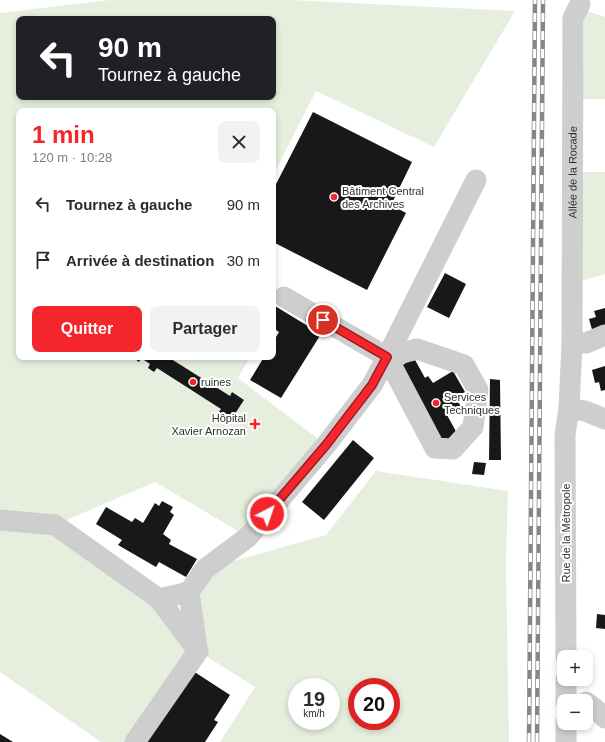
<!DOCTYPE html>
<html lang="fr">
<head>
<meta charset="utf-8">
<style>
  body { margin:0; font-family:Arial,sans-serif; background:#f2f2f3; color:#2b2b33; height:100vh; display:flex; flex-direction:column; font-size:15px; white-space:nowrap }
  * { box-sizing:border-box; margin:0 }
  p { font-size:13px; color:#7c7c81 }
  .icon { flex:none; width:22px; height:22px; fill:none; stroke:currentColor; stroke-width:2; stroke-linecap:round; stroke-linejoin:round }
  .map { position:relative; flex:1; overflow:hidden }
  .sheet { position:absolute; left:16px; top:108px; width:260px; height:252px; display:flex; flex-direction:column; background:#fff; border-radius:8px; box-shadow:0 2px 6px #0003 }
  .sheet>* { flex:none }
  .banner { position:absolute; left:16px; top:16px; width:260px; height:84px; border-radius:8px; box-shadow:0 2px 6px #0003; background:#202124; color:#fff; overflow:hidden }
  .controls { position:absolute; left:557px; top:650px; display:grid; gap:8px }
  .controls a { display:grid; place-items:center; width:36px; height:36px; border-radius:8px; background:#fff; box-shadow:0 2px 6px #0003; font-size:20px }
  .speed { position:absolute; left:288px; top:678px; display:flex; gap:8px; font-size:20px; font-weight:700; text-align:center }
  .speed>* { display:grid; place-content:center; width:52px; height:52px; border-radius:50%; background:#fff; box-shadow:0 2px 6px #0003; line-height:1 }
  .speed small { font-size:10px; font-weight:400 }
  .speed .limit { border:6px solid #d22; background:#fff; color:#111 }
  .pin { position:absolute; display:grid; place-items:center; width:34px; height:34px; color:#fff; margin:-17px; border:2px solid #fff; border-radius:50%; box-shadow:0 1px 4px #0007 }
  .me { position:absolute; width:44px; margin:-22px; rotate:41deg; stroke-linejoin:round; filter:drop-shadow(0 0 3px #0008) }
  .turn { display:flex; align-items:center; gap:14px; height:84px; padding:0 16px; font-size:18px }
  .turn .icon { width:52px; height:52px; stroke-width:2.5 }
  .turn b { display:block; font-size:28px; line-height:34px }
  .round { display:grid; place-items:center; flex:none; width:42px; height:42px; border-radius:8px; background:#f2f2f3 }
  .headline { display:flex; align-items:center; justify-content:space-between; height:68px; padding:0 16px }
  h1 { font-size:24px; font-weight:600; line-height:30px; color:#f4262c }
  .cta { display:flex; gap:8px; margin-top:auto; padding:8px 16px }
  .cta a { flex:1; height:46px; border-radius:8px; background:#f4262c; color:#fff; font-size:16px; font-weight:600; line-height:46px; text-align:center }
  .cta a+a { background:#f2f2f3; color:#2b2b33 }
  ul { padding:0; list-style:none }
  li { display:flex; align-items:center; gap:12px; height:56px; padding:0 16px }
  li div { flex:1 }
  li b { display:block; font-size:15px }
  li em { font-style:normal }
  .map>svg:first-child { display:block }
  .green { fill:#e6efde; fill-rule:evenodd }
  .building { fill:#181818 }
  .lines { fill:none; stroke-linecap:round; stroke-linejoin:round }
  .minor { stroke:#cecece; stroke-width:21 }
  .rail-casing { stroke:#868686; stroke-width:4.5 }
  .rail { stroke:#fff; stroke-width:3; stroke-dasharray:9; stroke-linecap:butt }
  .route-casing { stroke:#9f191d; stroke-width:10 }
  .route { stroke:#f4262c; stroke-width:7 }
  .poi-dot { fill:#f4262c; stroke:#fff; stroke-width:1.5 }
  .labels { text-anchor:middle; dominant-baseline:central; stroke-width:4; stroke-linejoin:round; paint-order:stroke }
  .street-label { font-size:11px; fill:#313131; stroke:#fff }
  .poi-label { font-size:11px; fill:#313131; stroke:#fff; text-anchor:start }
</style>
</head>
<body>
<div class="map">
<svg width="605" height="742" viewBox="0 0 605 742">
  <rect width="100%" height="100%" fill="#fff"/>
  <!-- green -->
  <path class="green" d="M110,0H292L515,11L434,147L316,91L273,176V111H19V357H250L238,378L326,445L248,537L155,482L55,525L159,599L197,650L189,592L205,569L326,535L376,471L508,491L506,563L509,742H220L255,687L198,651L135,742H101L0,672V13ZM19,19H273V97H19ZM297,687H331V721H297ZM357,687H391V721H357Z
    M584,10L605,17V99H583Z
    M582,172H605V274L581,281Z"/>
  <!-- building -->
  <path class="building" d="M313,112L412,162L391,205L406,213L367,290L273,242V190Z
    M445,273L466,284L449,318L427,307Z
    M275,306L321,334L281,398L250,380L264,357H273V342L279,332L273,328V309Z
    M605,308V330L593,333L589,319L596,317L594,311Z
    M132,357H168L230,396L232,392L244,400L231,420L219,412L221,409L157,368L154,372L148,368L150,364L141,358L139,362Z
    M414,358L425,378L428,376L433,383L453,371L465,392L456,397L461,407L447,415L458,435L441,445L396,369Z
    M605,366V390L601,391L599,382L595,383L592,370Z
    M490,379L500,380L501,460H489Z
    M353,440L374,458L324,520L302,502Z
    M474,462L486,463L484,475L472,474Z
    M162,501L173,507L170,512L174,515L163,534L171,540L169,544L197,559L186,577L159,562L156,567L118,545L122,540L96,524L106,507L132,522L135,518L143,523L155,503L159,506Z
    M597,614L605,615V629L596,628Z
    M193,671L230,695L214,720L218,722L205,742H146Z
    M0,734L13,742H0Z"/>
  <g class="lines">
    <!-- minor -->
    <g class="minor">
      <path d="M284,297L387,357L435,448L453,449L473,427L478,390L464,365L417,349L387,357"/>
      <path d="M572,343H586L605,335"/>
      <path d="M569,408L585,411L605,419"/>
      <path d="M0,520L55,525L159,599L198,651L135,742"/>
      <path d="M189,592L197,649"/>
      <path d="M159,599L189,592L205,569L248,537L326,445L372,385L387,357L476,180"/>
      <path id="s1" d="M566,657L565,435L569,408L572,343L573,18L580,4"/>
      <path d="M566,679V701"/>
      <path d="M586,702L593,707L605,718"/>
      <path d="M566,723V742"/>
    </g>
    <defs>
      <path id="rail" d="M529,742L535,0
        M537,742L543,0"/>
    </defs>
    <!-- rail casing -->
    <use href="#rail" class="rail-casing"/>
    <!-- rail -->
    <use href="#rail" class="rail"/>
  </g>
  <g class="lines">
    <defs>
      <path id="route" d="M267,514L326,445L372,385L387,357L323,320"/>
    </defs>
    <!-- route casing -->
    <use href="#route" class="route-casing"/>
    <!-- route -->
    <use href="#route" class="route"/>
  </g>
  <!-- markers -->
  <g class="poi-dot">
    <circle cx="334" cy="197" r="4"/>
    <circle cx="193" cy="382" r="4"/>
    <circle cx="436" cy="403" r="4"/>
    <path d="M253 418h4v4h4v4h-4v4h-4v-4h-4v-4h4z"/>
  </g>
  <g class="labels">
    <!-- street labels -->
    <g class="street-label">
      <text stroke="none"><textPath href="#s1" startOffset="485">Allée de la Rocade</textPath></text>
      <text transform="translate(566 533) rotate(-90)">Rue de la Métropole</text>
    </g>
    <!-- poi labels -->
    <g class="poi-label">
      <text x="342" y="191">Bâtiment Central<tspan x="342" dy="13">des Archives</tspan></text>
      <text x="201" y="382">ruines</text>
      <text x="444" y="397">Services<tspan x="444" dy="13">Techniques</tspan></text>
      <text x="246" y="418" text-anchor="end">Hôpital<tspan x="246" dy="13">Xavier Arnozan</tspan></text>
    </g>
  </g>
</svg>
<div class="controls">
<a>+</a>
<a>−</a>
</div>
<div class="speed"><div>19<small>km/h</small></div><div class="limit">20</div></div>
<div class="pin" style="left:323px;top:320px;background:#d93025"><svg class="icon" aria-label="arrive" viewBox="0 0 24 24"><path d="M6 21V4h12l-3 4 3 4H6"/></svg></div>
<svg class="me" style="left:267px;top:514px" viewBox="-20 -20 40 40"><circle r="17" fill="#f4262c" stroke="#fff" stroke-width="3"/><path d="M0-11L8 9 0 5-8 9z" fill="#fff"/></svg>
<div class="banner">
<div class="turn"><svg class="icon" aria-label="left" viewBox="0 0 24 24"><path d="M17 20v-9H6M10 6l-5 5 5 5"/></svg><div><b>90 m</b>Tournez à gauche</div></div>
</div>
<section class="sheet">
<div class="headline"><div><h1>1 min</h1><p>120 m · 10:28</p></div><a class="round"><svg class="icon" aria-label="close" viewBox="0 0 24 24"><path d="M6 6l12 12M18 6L6 18"/></svg></a></div>
<ul>
<li><svg class="icon" aria-label="left" viewBox="0 0 24 24"><path d="M17 20v-9H6M10 6l-5 5 5 5"/></svg><div><b>Tournez à gauche</b></div><em>90 m</em></li>
<li><svg class="icon" aria-label="arrive" viewBox="0 0 24 24"><path d="M6 21V4h12l-3 4 3 4H6"/></svg><div><b>Arrivée à destination</b></div><em>30 m</em></li>
</ul>
<div class="cta"><a>Quitter</a><a>Partager</a></div>
</section>
</div>
</body>
</html>
